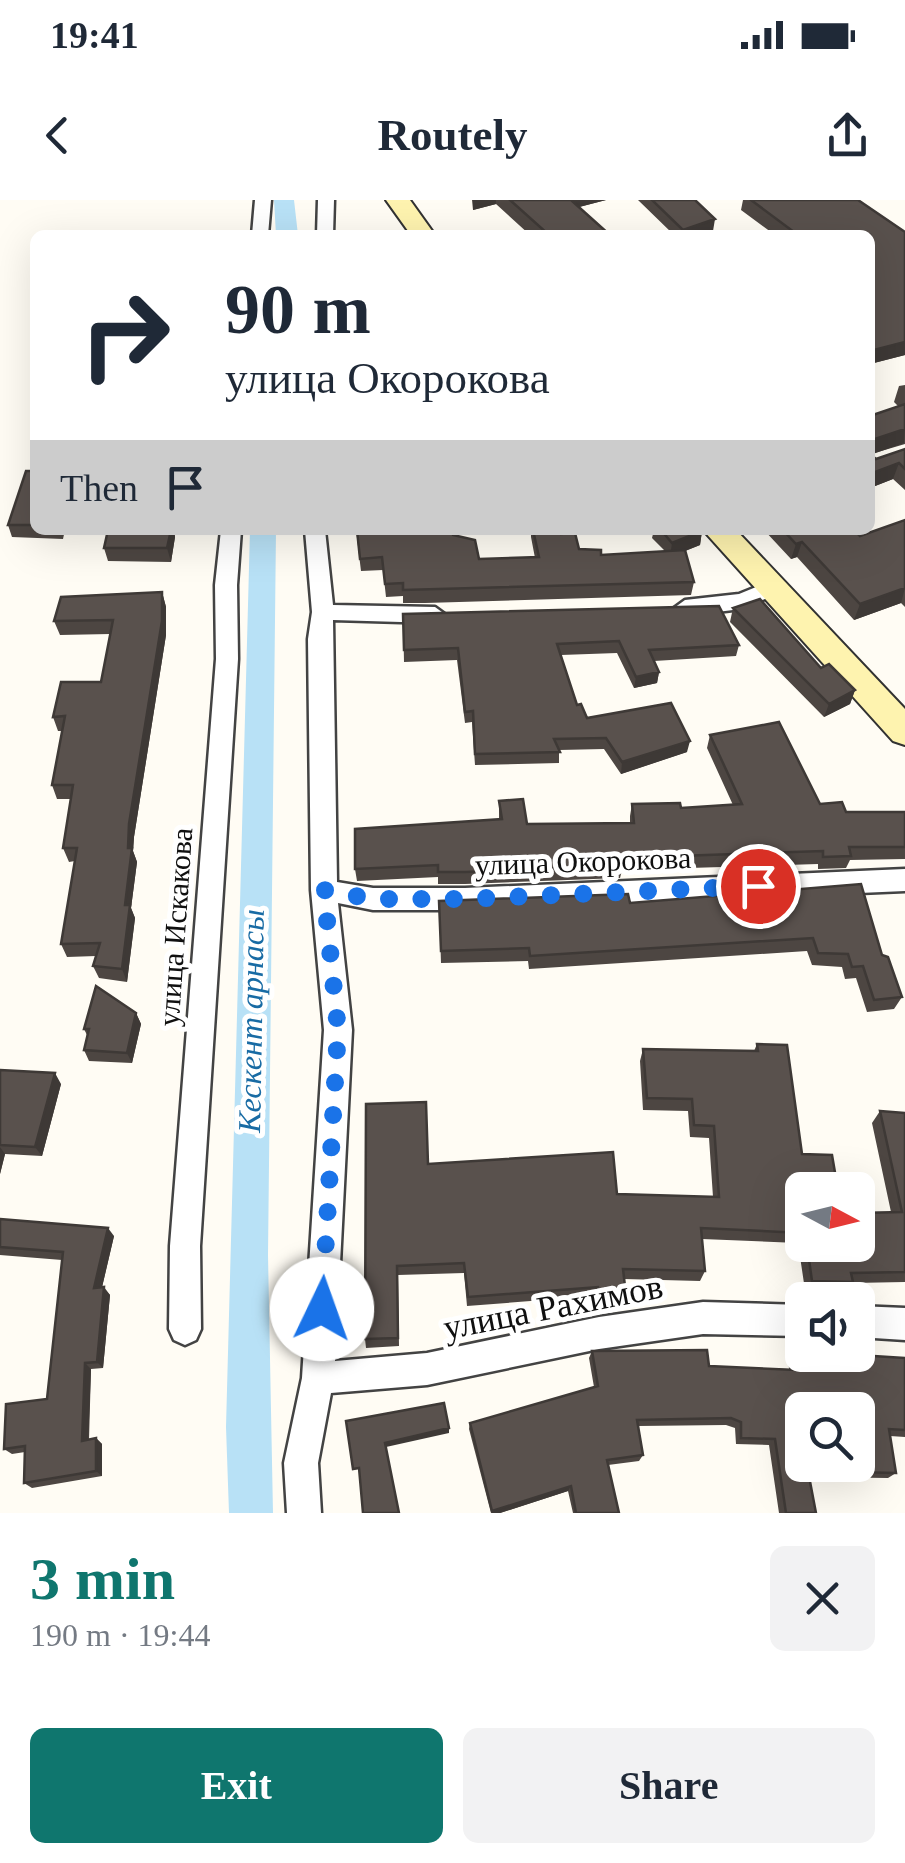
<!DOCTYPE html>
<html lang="en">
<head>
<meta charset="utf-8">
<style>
  body { margin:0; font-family:"Times New Roman",serif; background:#f2f2f3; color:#1f2937; height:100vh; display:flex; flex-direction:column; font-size:38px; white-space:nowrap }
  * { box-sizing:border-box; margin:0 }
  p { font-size:32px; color:#747a83 }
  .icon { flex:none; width:55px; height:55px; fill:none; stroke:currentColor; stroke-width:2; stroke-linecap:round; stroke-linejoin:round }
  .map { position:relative; height:1313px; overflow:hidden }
  .drawer { display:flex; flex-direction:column; background:#fff; flex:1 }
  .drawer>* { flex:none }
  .guide { position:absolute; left:30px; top:30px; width:845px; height:305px; border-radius:15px; box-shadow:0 10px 40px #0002; background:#fff; color:#1f2937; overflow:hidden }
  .needle { width:65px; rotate:97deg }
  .controls { position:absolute; left:785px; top:972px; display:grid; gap:20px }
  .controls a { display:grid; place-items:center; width:90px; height:90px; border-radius:15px; background:#fff; box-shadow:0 10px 40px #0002; font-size:50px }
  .pin { position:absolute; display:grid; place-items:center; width:85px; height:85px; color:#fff; margin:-42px; border:5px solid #fff; border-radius:50%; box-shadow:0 2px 10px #0007 }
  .me { position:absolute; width:110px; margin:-55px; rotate:3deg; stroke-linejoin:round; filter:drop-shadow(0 0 8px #0008) }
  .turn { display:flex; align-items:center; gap:35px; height:210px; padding:0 30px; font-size:45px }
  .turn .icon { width:130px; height:130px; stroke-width:2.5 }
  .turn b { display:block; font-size:70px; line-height:85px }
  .then { display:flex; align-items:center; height:95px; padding:0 30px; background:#0003; gap:20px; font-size:38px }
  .round { display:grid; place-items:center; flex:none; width:105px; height:105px; border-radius:15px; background:#f2f2f3 }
  .overview { display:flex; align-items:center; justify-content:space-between; height:170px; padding:0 30px }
  h1 { font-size:60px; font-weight:700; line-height:75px; color:#0f766e }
  .action { display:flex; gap:20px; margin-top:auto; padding:20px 30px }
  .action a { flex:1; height:115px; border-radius:15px; background:#0f766e; color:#fff; font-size:40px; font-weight:700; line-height:115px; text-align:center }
  .action a+a { background:#f2f2f3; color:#1f2937 }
  .status { display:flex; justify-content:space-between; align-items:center; height:70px; padding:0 50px; background:#fff; direction:ltr }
  .status svg { height:28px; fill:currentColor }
  header { display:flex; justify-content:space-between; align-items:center; height:130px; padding:0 30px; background:#fff; font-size:45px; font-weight:700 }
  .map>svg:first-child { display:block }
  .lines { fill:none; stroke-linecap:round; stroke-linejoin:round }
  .canal { fill:#b8e1f6; fill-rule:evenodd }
  .minor-casing { stroke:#434343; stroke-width:5 }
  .secondary-casing { stroke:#323232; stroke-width:4 }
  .minor { fill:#fff; fill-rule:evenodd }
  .secondary { fill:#fef3af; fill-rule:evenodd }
  .wall { fill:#4d4642 }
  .shaded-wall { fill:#3e3936 }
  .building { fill:#59514d; stroke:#3e3936; stroke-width:2.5; fill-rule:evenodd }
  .route { stroke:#1a73e8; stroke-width:18; stroke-dasharray:0 32.4 }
  .labels { text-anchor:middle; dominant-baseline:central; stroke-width:10; stroke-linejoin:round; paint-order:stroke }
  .street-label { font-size:30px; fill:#101010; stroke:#fff }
  .water-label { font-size:32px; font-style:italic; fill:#186ba4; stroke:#fff }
  .near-street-label { font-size:35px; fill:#101010; stroke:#fff }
</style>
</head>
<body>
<div class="status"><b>19:41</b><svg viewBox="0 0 49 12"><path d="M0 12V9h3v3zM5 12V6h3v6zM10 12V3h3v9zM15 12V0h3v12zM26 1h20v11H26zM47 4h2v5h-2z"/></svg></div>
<header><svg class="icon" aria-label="back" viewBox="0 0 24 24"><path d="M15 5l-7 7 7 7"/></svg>Routely<svg class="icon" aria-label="share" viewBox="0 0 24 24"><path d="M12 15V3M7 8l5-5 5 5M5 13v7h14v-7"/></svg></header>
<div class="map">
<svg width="905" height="1313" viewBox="0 0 905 1313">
  <rect width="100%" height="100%" fill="#fffcf4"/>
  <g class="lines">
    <!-- canal -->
    <path class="canal" d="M274,0H294L298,35H276Z
      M250,330H276L268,1055L273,1313H229L226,1227Z"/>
    <defs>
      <path id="minor" d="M255,0H271L268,35H252Z
        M318,0H334L333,35H317Z
        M221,330H241L237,385L238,459L200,1046L201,1129L196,1140L185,1145L174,1140L169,1129L170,1046L216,459L215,385Z
        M305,330H325L333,405L435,407L446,415L435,423L333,420L337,682L373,688H465L905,669V691L465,710H373L338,703L352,830L335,1161L427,1153L599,1117L703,1102L802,1105V1136L703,1134L599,1149L427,1185L331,1193L318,1263L321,1313H287L284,1263L302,1178L324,830L311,690L308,439L312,412Z
        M771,381L779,383V393L741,409L685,416L674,408L685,400L739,394Z
        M858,1106L905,1108V1140L858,1137Z"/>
      <path id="secondary" d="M386,0H410L435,35H411Z
        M703,330H736L905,509V545L893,541Z"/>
    </defs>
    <!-- minor casing -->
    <use href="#minor" class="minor-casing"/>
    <!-- secondary casing -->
    <use href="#secondary" class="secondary-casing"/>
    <!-- minor -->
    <use href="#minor" class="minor"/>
    <!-- secondary -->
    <use href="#secondary" class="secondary"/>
  </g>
  <!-- wall -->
  <path class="wall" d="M472,0H606L579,7L610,35H530L496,4L473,10Z
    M638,0H695L713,31L702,35H674Z
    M743,0H858L905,32V155L870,164V35H775L741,10Z
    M905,185V244L871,254L876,259L905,249V290L893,279L870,288V216L898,206L894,202L899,186Z
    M35,260V330H65L63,339L12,337L8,325Z
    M905,320V407L901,403L854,420L797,357L791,359L764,330H854L860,336Z
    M108,330H174L175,337L171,362L108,361L104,348Z
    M356,330L453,335L479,359L535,358L531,337V330H560L561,334L579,349L601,355L665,351L652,338L654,330L702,331L700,345L685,351L694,382L691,395L425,403H403V396L386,397L383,370L361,371Z
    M162,392L166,407V435L134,637L133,651L137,662L131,708L135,718L127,782L99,778L93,766L96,756L67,757L61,744L75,661L69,662L63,648L71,599H57L52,585L62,531H58L53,517L101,482L110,434L60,435L54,421Z
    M733,408L855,490L850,504L824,517L730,422Z
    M403,414L739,445L736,456L654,461L659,472L657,483L634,488L617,453L561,455L577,505L587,518L687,552L621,574L604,549L559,550V563L475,565L472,522L465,523L457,460L404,462Z
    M710,535L820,604L846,612H905V659L850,660L846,668L818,669V664L622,670L620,678L465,684H438V677L357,681L355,669L499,619V601L527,624L630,623V616L632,604L681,608L733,605L707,548Z
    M861,684L882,755L902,797L894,809L867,812L856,778L845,779L842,767L812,765L807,751L529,769L528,761L441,763L439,701L630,703Z
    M136,813L141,824L132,863L89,861L84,850L87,835L84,829Z
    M757,844L802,990V1045H858L891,1012L872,923L880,911L905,913V1082L852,1083L845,1091L805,1090L798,1043L702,1039L705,1071L700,1081L624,1079L626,1095L622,1104L596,1105L595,1096L467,1106L464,1073L398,1075L399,1146L366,1148L365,1139L428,964L617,994L713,997L709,938L690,937L688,911L643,910L640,861L643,849L754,851Z
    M0,870L61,884L42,956L5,954L0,974Z
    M0,1019L114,1036L102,1087L110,1095L103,1168L91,1169L89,1240L96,1238L102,1244V1276L32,1288L24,1283L25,1252L12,1254L4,1249L47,1199L62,1060L0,1055Z
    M793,1132L802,1155L905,1158V1237L890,1236L896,1273L888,1278L809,1277L816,1313H779L769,1245L736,1244L735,1228L726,1225L638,1226L643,1255L639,1261L608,1265L619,1313H573L568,1291L500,1313H491L469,1229L470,1223L594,1187L589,1158L592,1151L709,1166L789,1169L787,1139Z"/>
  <!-- shaded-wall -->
  <path class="shaded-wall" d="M473,0H496V4L473,10Z
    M565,0H606L564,11Z
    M715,19L713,31L702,35H683V30Z
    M905,142V155L870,164V151Z
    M905,229L904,243L870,255L872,240Z
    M899,263L893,279L870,288V274Z
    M171,330H174L175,337L171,362L167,348Z
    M702,331L700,345L670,357L672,343Z
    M802,342L797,357L791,359L796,344Z
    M905,388L901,403L854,420L860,404Z
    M162,392L166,407V435L134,637L133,651L137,662L131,708L135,718L127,782L122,769L129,624Z
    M659,472L657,483L634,488L636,477Z
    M855,490L850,504L824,517L829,504Z
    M690,541L687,552L621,574L622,562Z
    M136,813L141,824L132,863L127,853Z
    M55,873L61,884L42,956L35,947Z
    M0,947L5,954L0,974Z
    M108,1028L114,1036L100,1096L94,1088Z
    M104,1087L110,1095L103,1168L97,1162Z
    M85,1163L91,1169L88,1246L82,1241Z
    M449,1228V1233L386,1247L385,1243Z
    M96,1238L102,1244V1276L96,1271Z
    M571,1286L568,1291L500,1313H492V1311Z"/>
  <!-- building -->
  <path class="building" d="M510,0H571L610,35H549Z
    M652,0H695L715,19L683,30Z
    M751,0H858L905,32V142L870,151V35H798Z
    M905,204V229L872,240L871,255L876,259L905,249V269L899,263L870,274V216Z
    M35,260V325H8L26,271H31Z
    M905,320V388L860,404L802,342L796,344L783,330H854L860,336Z
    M108,330H171L167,348H104Z
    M357,330H451L453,335L475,340L479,359L539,357L533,330H560L561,334L575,333L579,349L601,350V355L685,350L694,382L403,390V383L385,384L382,357L360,359Z
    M661,330H701L702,331L672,343Z
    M162,392V421L129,624L128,648H132L125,705H130L122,769L93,766L100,743L61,744L77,648H63L73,585H52L65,516L53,517L61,482H101L113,420L54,421L61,397Z
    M760,399L821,468L829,464L855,490L829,504L733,408Z
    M719,406L739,445L649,450L659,472L636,477L619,441L557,444L577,505L581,504L587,518L671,503L690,541L622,562L606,538L554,539L560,552L475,554L473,511L465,512L458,448L404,450L403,414Z
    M779,522L820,604L842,602L846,612H905V647H849L851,656L823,657V651L621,658L623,666L465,672H438V665L355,669V629L502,619L499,601L523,599L527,624L634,623L632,604L680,603L681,608L742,604L710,535Z
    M861,684L882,755L888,757L902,797L874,800L863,766L852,767L848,754L818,753L813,738L530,756L529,748L441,751L439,701L628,694L630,703Z
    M96,786L136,813L127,853L84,850L89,829H84Z
    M757,844L787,845L802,954L832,955L838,990H802V1033L701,1028L705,1071L623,1069L626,1095L599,1096L598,1087L468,1097L464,1063L397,1066L398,1138L365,1139L366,904L426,902L428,964L613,952L617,994L719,997L714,926L694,925L692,899L647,898L643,849L758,851Z
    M0,870L55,873L35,947L0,945Z
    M880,911L905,913V1072L851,1073L853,1082L812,1081L807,1045H858V1013L902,1012Z
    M0,1019L108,1028L94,1088L104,1087L97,1162L85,1163L82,1241L96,1238V1271L24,1283L25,1246L4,1249L6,1204L47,1199L63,1052L0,1047Z
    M793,1132H802V1155H858L905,1158V1230L889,1229L896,1273L808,1271L816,1313H786L775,1239L741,1238V1222L731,1218L637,1220L643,1255L607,1260L619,1313H576L571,1286L492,1311L470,1223L598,1186L592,1151L707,1150L709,1166L796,1170ZM802,1210H858V1265H802Z
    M444,1203L449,1228L385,1243L399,1313H363L359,1268L353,1269L346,1221Z"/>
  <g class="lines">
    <!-- route -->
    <path class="route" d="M322,1109L338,830L324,690L372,699H465L758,686"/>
  </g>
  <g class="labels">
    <!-- street labels -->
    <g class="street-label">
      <text transform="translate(583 661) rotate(-2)">улица Окорокова</text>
      <text transform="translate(175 727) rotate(-86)">улица Искакова</text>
    </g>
    <!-- water labels -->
    <g class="water-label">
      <text transform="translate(251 821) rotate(-89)">Кескент арнасы</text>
    </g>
    <!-- near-street labels -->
    <g class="near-street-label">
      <text transform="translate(553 1107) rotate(-11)">улица Рахимов</text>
    </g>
  </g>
</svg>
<div class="controls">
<a><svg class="needle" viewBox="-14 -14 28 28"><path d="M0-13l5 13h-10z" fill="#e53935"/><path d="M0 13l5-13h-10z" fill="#747a83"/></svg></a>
<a><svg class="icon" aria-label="sound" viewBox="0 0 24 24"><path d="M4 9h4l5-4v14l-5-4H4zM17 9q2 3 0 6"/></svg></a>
<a><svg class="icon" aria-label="search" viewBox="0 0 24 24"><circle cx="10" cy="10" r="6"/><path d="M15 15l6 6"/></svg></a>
</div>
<div class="pin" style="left:758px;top:686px;background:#d93025"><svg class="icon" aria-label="arrive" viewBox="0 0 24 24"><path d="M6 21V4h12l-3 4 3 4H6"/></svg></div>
<svg class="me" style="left:322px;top:1109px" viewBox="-20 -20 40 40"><circle r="19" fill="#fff"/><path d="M0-13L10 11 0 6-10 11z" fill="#1a73e8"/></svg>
<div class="guide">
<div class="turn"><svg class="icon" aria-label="right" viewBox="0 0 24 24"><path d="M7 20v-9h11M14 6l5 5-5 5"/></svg><div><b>90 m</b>улица Окорокова</div></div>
<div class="then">Then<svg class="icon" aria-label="arrive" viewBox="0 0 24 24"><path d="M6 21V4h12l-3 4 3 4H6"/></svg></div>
</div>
</div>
<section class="drawer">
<div class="overview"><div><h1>3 min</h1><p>190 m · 19:44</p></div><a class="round"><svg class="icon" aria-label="close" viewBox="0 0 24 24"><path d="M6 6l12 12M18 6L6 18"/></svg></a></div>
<div class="action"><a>Exit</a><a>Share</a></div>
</section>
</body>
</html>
